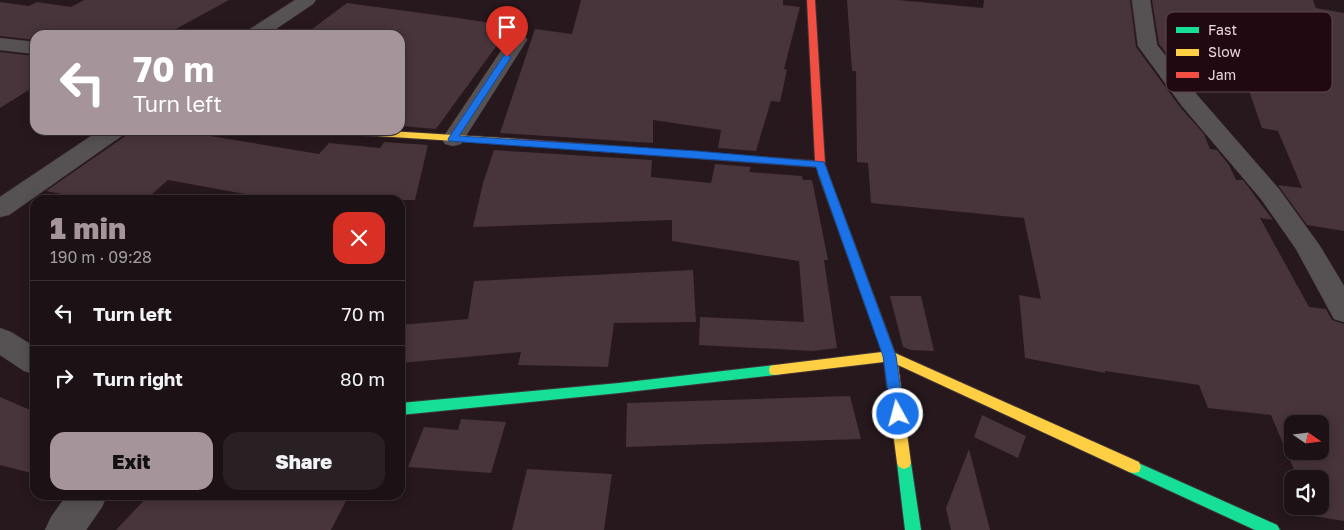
<!DOCTYPE html>
<html lang="en">
<head>
<meta charset="utf-8">
<style>
  body { margin:0; font-family:"Golos Text",sans-serif; background:#292023; color:#f1f3f6; height:100vh; display:flex; flex-direction:column; font-size:19px; white-space:nowrap }
  * { box-sizing:border-box; margin:0 }
  p { font-size:16px; color:#a09ea1 }
  .icon { flex:none; width:28px; height:28px; fill:none; stroke:currentColor; stroke-width:2; stroke-linecap:round; stroke-linejoin:round }
  .map { position:relative; flex:1; overflow:hidden }
  .sheet { position:absolute; left:30px; top:195px; width:375px; height:305px; display:flex; flex-direction:column; background:#1c1216; border-radius:15px; box-shadow:0 2px 12px #0003,0 0 0 1px #3a3235 }
  .sheet>* { flex:none }
  .banner { position:absolute; left:30px; top:30px; width:375px; height:105px; border-radius:15px; box-shadow:0 2px 12px #0003,0 0 0 1px #3a3235; background:#a59499; color:#fff; overflow:hidden }
  .needle { width:32px; rotate:104deg }
  .controls { position:absolute; left:1284px; top:415px; display:grid; gap:10px }
  .controls a { display:grid; place-items:center; width:45px; height:45px; border-radius:10px; background:#1c1216; box-shadow:0 2px 12px #0003,0 0 0 1px #3a3235; font-size:25px }
  .pin { position:absolute; display:grid; place-items:center; width:42px; height:42px; color:#fff; margin:-51px -21px; border-radius:50% 50% 50% 0; rotate:-45deg; box-shadow:0 0 5px #0007 }
  .pin .icon { rotate:45deg }
  .me { position:absolute; width:55px; margin:-28px; rotate:353deg; stroke-linejoin:round; filter:drop-shadow(0 0 4px #0008) }
  .turn { display:flex; align-items:center; gap:18px; height:105px; padding:0 20px; font-size:22px }
  .turn .icon { width:65px; height:65px; stroke-width:2.5 }
  .turn b { display:block; font-size:35px; line-height:42px }
  .round { display:grid; place-items:center; flex:none; width:52px; height:52px; border-radius:15px; background:#292023 }
  .overview { display:flex; align-items:center; justify-content:space-between; height:85px; padding:0 20px }
  h1 { font-size:30px; font-weight:800; line-height:38px; color:#a59499 }
  .cta { display:flex; gap:10px; margin-top:auto; padding:10px 20px }
  .cta a { flex:1; height:58px; border-radius:15px; background:#a59499; color:#111; font-size:20px; font-weight:800; line-height:58px; text-align:center }
  .cta a+a { background:#292023; color:#f1f3f6 }
  ul { padding:0; list-style:none }
  li { display:flex; align-items:center; gap:15px; height:65px; padding:0 20px; border-top:1px solid #3a3235 }
  li div { flex:1 }
  li b { display:block; font-size:19px }
  li em { font-style:normal }
  .map>svg:first-child { display:block }
  .building { fill:#48343b; fill-rule:evenodd }
  .lines { fill:none; stroke-linecap:round; stroke-linejoin:round }
  .street-casing { stroke:#413439; stroke-width:1 }
  .fast-casing { stroke:#413439; stroke-width:2 }
  .slow-casing { stroke:#413439; stroke-width:2 }
  .jam-casing { stroke:#413439; stroke-width:2 }
  .street { fill:#565153; fill-rule:evenodd }
  .fast { fill:#16e098; fill-rule:evenodd }
  .slow { fill:#ffcf43; fill-rule:evenodd }
  .jam { fill:#f24e42; fill-rule:evenodd }
  .route { fill:#1a73e8; stroke:#114b97 }
  .key { fill:#210912; stroke:#5d474f; stroke-width:1 }
  .key-label { font-size:14px; fill:#ead7dc }
</style>
</head>
<body>
<div class="map">
<svg width="1344" height="530" viewBox="0 0 1344 530">
  <rect width="100%" height="100%" fill="#26181d"/>
  <!-- building -->
  <path class="building" d="M84,0H229L165,35H35V40L0,36V2L29,6L37,2L71,7Z
    M581,0H783V5L800,7L784,69L787,70L780,102L771,101L756,151L718,148L721,130L653,120V143L500,133L535,29L572,34Z
    M847,0H898L983,8L984,0H1130L1136,47L1180,107L1204,134L1210,149L1217,150L1229,165L1236,180H1243L1273,220L1260,218L1309,307L1326,309L1332,320L1344,324V521L1313,516L1309,506H1320V479H1298L1271,415L1208,408L1199,385L1105,371V373L1025,358L1019,295L1041,299L1024,218L871,203L868,163L857,162L856,71H852ZM1292,424H1320V451H1292Z
    M1152,0H1313L1316,8L1344,13V231L1307,225L1278,185L1302,188L1278,131L1262,128L1248,88L1185,77L1159,44Z
    M347,3L451,17L511,26L436,129L400,126V35H304Z
    M0,52L35,56V86L0,108Z
    M130,130H174L319,154L329,143L380,148L384,142L428,145L415,200H242L245,194L168,180L145,200H91L46,191L124,137Z
    M494,150L652,160L651,177L711,183L715,164L751,167L749,172L802,176L803,180H812L828,260H824L837,348L813,351L699,345L700,317L804,322L799,261L672,241V220L473,227L483,183Z
    M693,270L696,322L614,323L608,367L518,365L521,352L400,363V325L468,319L474,281Z
    M890,296H921L934,351L911,350L903,347Z
    M850,396L861,439L626,447L627,403Z
    M0,397L35,412V474L0,465Z
    M982,415L1026,436L1018,458L974,437Z
    M461,419L506,422L491,473L408,467L424,427L458,430Z
    M969,449L990,530H951L946,508Z
    M527,469L612,474L604,530H512Z
    M149,495H349L331,530H116Z"/>
  <g class="lines">
    <defs>
      <path id="street" d="M295,0H316L313,4L267,35H245L247,31Z
        M1132,0H1150L1157,45L1198,96L1279,189L1320,246L1344,286V322L1334,319L1296,249L1261,199L1182,106L1138,46Z
        M518,34L525,36L527,40L464,139L461,144L453,146L445,144L442,139L511,36Z
        M0,38L35,42V54L0,50Z
        M100,130H126L123,135L9,215L0,217V197Z
        M0,328L11,332L35,347V374L24,371L0,355Z
        M67,495H107L102,507L86,530H45L51,517Z"/>
      <path id="fast" d="M775,365L780,366L781,370L780,374L775,375L619,393L400,415V403L619,383Z
        M904,457L909,459L911,463L921,530H905L897,463L899,459Z
        M1134,461L1277,525L1280,530H1255L1129,472L1127,467L1129,462Z"/>
      <path id="slow" d="M325,130H373L518,139L523,142L518,145L330,133Z
        M823,170L828,173L895,353L1139,462L1141,467L1139,472L1134,473L1129,472L898,365L911,463L909,467L904,469L899,467L897,463L884,362L775,375L770,374L769,370L770,366L775,365L882,352L818,173Z"/>
      <path id="jam" d="M807,0H815L825,164L828,173L826,175H820L816,167L518,145L513,142L518,139L815,161Z"/>
    </defs>
    <!-- street casing -->
    <use href="#street" class="street-casing"/>
    <!-- fast casing -->
    <use href="#fast" class="fast-casing"/>
    <!-- slow casing -->
    <use href="#slow" class="slow-casing"/>
    <!-- jam casing -->
    <use href="#jam" class="jam-casing"/>
    <!-- street -->
    <use href="#street" class="street"/>
    <!-- fast -->
    <use href="#fast" class="fast"/>
    <!-- slow -->
    <use href="#slow" class="slow"/>
    <!-- jam -->
    <use href="#jam" class="jam"/>
  </g>
  <!-- route -->
  <path class="route" d="M507,54L511,57L459,136L697,151L824,162L896,356L904,414L902,418L898,419L893,418L891,414L883,356L816,167L449,141L448,139L504,55Z"/>
  <!-- legend -->
  <rect x="1166" y="12" width="166" height="80" rx="8" class="key"/>
  <rect x="1176" y="27" width="23" height="6" fill="#16e098"/>
  <rect x="1176" y="49" width="23" height="7" fill="#ffcf43"/>
  <rect x="1176" y="72" width="23" height="6" fill="#f24e42"/>
  <g class="key-label">
    <text x="1208" y="35">Fast</text>
    <text x="1208" y="57">Slow</text>
    <text x="1208" y="80">Jam</text>
  </g>
</svg>
<div class="controls">
<a><svg class="needle" viewBox="-14 -14 28 28"><path d="M0-13l5 13h-10z" fill="#e53935"/><path d="M0 13l5-13h-10z" fill="#a09ea1"/></svg></a>
<a><svg class="icon" aria-label="sound" viewBox="0 0 24 24"><path d="M4 9h4l5-4v14l-5-4H4zM17 9q2 3 0 6"/></svg></a>
</div>
<div class="pin" style="left:507px;top:57px;background:#d93025"><svg class="icon" aria-label="arrive" viewBox="0 0 24 24"><path d="M6 21V4h12l-3 4 3 4H6"/></svg></div>
<svg class="me" style="left:898px;top:414px" viewBox="-20 -20 40 40"><circle r="17" fill="#1a73e8" stroke="#fff" stroke-width="3"/><path d="M0-11L8 9 0 5-8 9z" fill="#fff"/></svg>
<div class="banner">
<div class="turn"><svg class="icon" aria-label="left" viewBox="0 0 24 24"><path d="M17 20v-9H6M10 6l-5 5 5 5"/></svg><div><b>70 m</b>Turn left</div></div>
</div>
<section class="sheet">
<div class="overview"><div><h1>1 min</h1><p>190 m · 09:28</p></div><a class="round" style="background:#d93025;color:#fff"><svg class="icon" aria-label="close" viewBox="0 0 24 24"><path d="M6 6l12 12M18 6L6 18"/></svg></a></div>
<ul>
<li><svg class="icon" aria-label="left" viewBox="0 0 24 24"><path d="M17 20v-9H6M10 6l-5 5 5 5"/></svg><div><b>Turn left</b></div><em>70 m</em></li>
<li><svg class="icon" aria-label="right" viewBox="0 0 24 24"><path d="M7 20v-9h11M14 6l5 5-5 5"/></svg><div><b>Turn right</b></div><em>80 m</em></li>
</ul>
<div class="cta"><a>Exit</a><a>Share</a></div>
</section>
</div>
</body>
</html>
